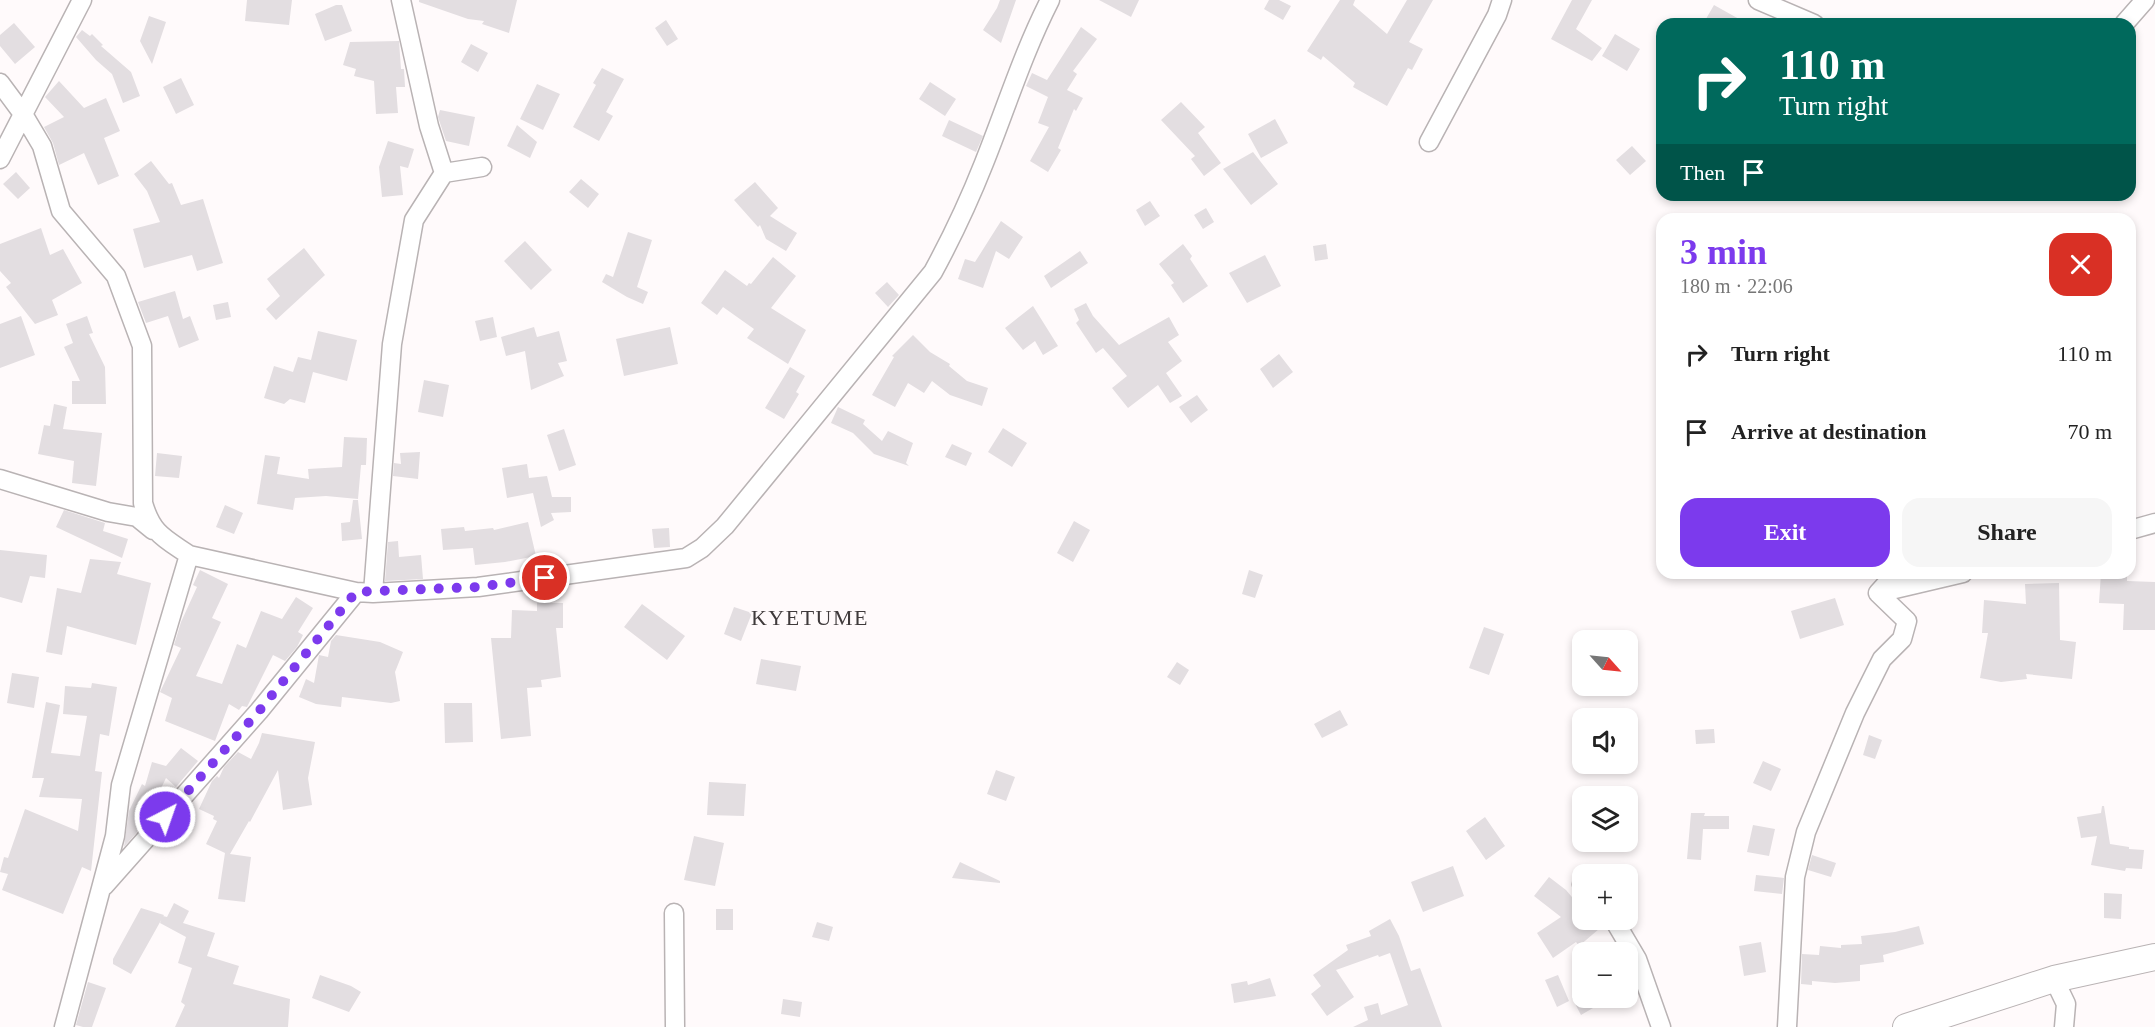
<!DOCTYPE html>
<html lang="en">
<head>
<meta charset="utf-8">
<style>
  body { margin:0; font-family:Georgia,serif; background:#f6f6f6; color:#222; height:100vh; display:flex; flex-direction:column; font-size:22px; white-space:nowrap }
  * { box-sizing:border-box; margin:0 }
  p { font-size:20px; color:#767676 }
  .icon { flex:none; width:33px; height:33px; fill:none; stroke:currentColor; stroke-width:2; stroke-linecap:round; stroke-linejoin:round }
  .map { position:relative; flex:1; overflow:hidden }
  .side { position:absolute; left:1656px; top:213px; width:480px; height:366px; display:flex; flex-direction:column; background:#fff; border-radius:18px; box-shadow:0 3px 9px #0003 }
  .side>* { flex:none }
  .top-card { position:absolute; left:1656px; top:18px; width:480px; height:183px; border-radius:18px; box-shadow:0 3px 9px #0003; background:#00695c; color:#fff; overflow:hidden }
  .needle { width:39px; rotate:117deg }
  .controls { position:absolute; left:1572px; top:630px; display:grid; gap:12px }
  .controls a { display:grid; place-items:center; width:66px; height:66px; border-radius:12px; background:#fff; box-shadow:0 3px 9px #0003; font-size:30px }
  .pin { position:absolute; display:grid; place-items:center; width:51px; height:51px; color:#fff; margin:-26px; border:3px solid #fff; border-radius:50%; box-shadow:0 2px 6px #0007 }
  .me { position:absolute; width:66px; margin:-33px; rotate:41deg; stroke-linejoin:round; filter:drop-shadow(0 0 4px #0008) }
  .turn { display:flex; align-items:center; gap:21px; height:126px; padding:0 24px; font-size:27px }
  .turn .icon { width:78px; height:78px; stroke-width:2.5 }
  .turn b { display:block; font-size:42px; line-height:51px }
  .then { display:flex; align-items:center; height:57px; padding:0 24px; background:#0003; gap:12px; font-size:22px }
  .round { display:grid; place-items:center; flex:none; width:63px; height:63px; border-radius:18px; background:#f6f6f6 }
  .head { display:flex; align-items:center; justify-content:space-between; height:102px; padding:0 24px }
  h1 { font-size:36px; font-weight:700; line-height:45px; color:#7c3aed }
  .primary-button { display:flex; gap:12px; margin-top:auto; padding:12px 24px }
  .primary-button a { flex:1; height:69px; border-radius:18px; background:#7c3aed; color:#fff; font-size:24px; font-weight:700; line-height:69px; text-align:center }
  .primary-button a+a { background:#f6f6f6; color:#222 }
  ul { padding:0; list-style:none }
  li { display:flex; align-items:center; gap:18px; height:78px; padding:0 24px }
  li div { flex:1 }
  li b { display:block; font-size:22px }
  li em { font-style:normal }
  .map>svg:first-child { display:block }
  .building { fill:#e3dee1 }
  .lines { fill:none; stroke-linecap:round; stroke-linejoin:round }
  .minor-casing { stroke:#b9b3b4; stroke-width:21 }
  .secondary-casing { stroke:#b9b3b4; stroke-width:28 }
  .minor { stroke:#fff; stroke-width:18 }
  .secondary { stroke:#fff; stroke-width:26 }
  .route { stroke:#7c3aed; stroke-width:10; stroke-dasharray:0 18 }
  .labels { text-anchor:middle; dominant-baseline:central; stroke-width:5; stroke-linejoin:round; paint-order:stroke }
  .quarter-label { font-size:22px; letter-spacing:1.5px; fill:#3f3a3b; stroke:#fffafb }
</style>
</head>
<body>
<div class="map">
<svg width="2155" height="1027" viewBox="0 0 2155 1027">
  <rect width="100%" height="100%" fill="#fffafb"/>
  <!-- building -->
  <path class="building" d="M247,0H292L289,25L245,21Z
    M419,0H517L509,33L482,24L484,21L468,19L419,2Z
    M1000,0H1016L1001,43L983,30L997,8Z
    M1099,0H1139L1131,17Z
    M1269,0H1279L1291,6L1283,20L1264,9Z
    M1340,0H1355L1353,5L1387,34L1407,0H1433L1409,42L1423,49L1412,70L1408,68L1387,106L1353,87L1355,83L1323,56L1321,60L1307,51Z
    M1572,0H1592L1576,29L1602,48L1592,61L1551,39Z
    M336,5H342L352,31L325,41L315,14Z
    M1714,5L1748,24H1703Z
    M149,16L166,22L152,64L140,41Z
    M666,20L678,39L667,46L655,28Z
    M14,23L35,47L15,64L0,46V35Z
    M1081,27L1097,39L1073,71L1077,74L1067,90L1083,98L1076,111L1074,109L1058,148L1061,150L1048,172L1030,161L1049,127L1038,123L1048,97L1026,86L1032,73L1047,80Z
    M82,30L90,36L92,34L103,45L101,46L131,72L140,96L123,103L112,74L96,60L76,37Z
    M1615,34L1640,49L1627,71L1602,56Z
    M399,41L401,69H404L405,87H396L398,113L376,114L374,81L354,76L356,69L343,65L350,42Z
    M471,44L488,53L478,72L461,62Z
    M602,68L624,79L606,112L613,116L599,141L573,127L596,85L593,83Z
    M181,78L194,105L176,114L163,87Z
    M59,81L84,108L106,98L120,131L104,138L119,176L98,185L84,153L59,165L53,143L44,127L64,117L45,97Z
    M930,82L956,99L945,116L919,99Z
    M537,84L560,94L543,130L520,119Z
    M1181,102L1205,127L1198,133L1221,163L1204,176L1191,159L1195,156L1161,120Z
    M440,110L475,117L469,146L446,141L438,117Z
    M1275,119L1288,143L1261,158L1248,134Z
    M949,120L983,136L976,152L942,136Z
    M517,125L537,142L530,158L507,146Z
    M388,141L414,149L408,168L400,166L403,195L382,197L379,167Z
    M1632,146L1646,161L1630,175L1616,160Z
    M1253,152L1278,184L1251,205L1223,169Z
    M151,161L169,184L172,183L181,205L203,199L223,263L197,271L192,255L144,268L133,229L160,222L147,191L134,174Z
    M16,172L30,188L18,199L3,184Z
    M581,179L599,194L588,208L569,192Z
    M755,182L778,208L770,216L797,233L786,251L766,239L760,225L758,227L734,200Z
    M1150,201L1160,216L1145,226L1136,210Z
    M1206,208L1214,222L1203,229L1194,215Z
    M1001,221L1023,237L1009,259L996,251L983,288L958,279L965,259L975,262Z
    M41,228L50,255L63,249L82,283L52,300L58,315L35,324L6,287L11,283L0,271V244Z
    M628,232L652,240L637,287L648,292L643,304L627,297L602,282L606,274L613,277Z
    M525,241L552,270L531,290L504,261Z
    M1183,244L1192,256L1190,259L1208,286L1183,303L1171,285L1174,283L1159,264Z
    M1326,244L1328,259L1315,261L1313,246Z
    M304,248L325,275L276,320L266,309L280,296L267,279Z
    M1080,251L1088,263L1051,288L1044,276Z
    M1265,255L1281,286L1247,303L1229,273Z
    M773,257L796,276L771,308L806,330L788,364L747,338L754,329L723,307L717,315L701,303L725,270L747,286L749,283L751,284Z
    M887,282L899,295L888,307L875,293Z
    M175,291L183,319L190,316L199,340L179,348L168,316L146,323L138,302Z
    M228,302L231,317L216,320L213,305Z
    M1086,303L1093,316L1119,345L1169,317L1179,335L1168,342L1182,361L1166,373L1182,396L1170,403L1158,385L1128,408L1112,388L1127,376L1103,348L1096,353L1076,323L1079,320L1074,309Z
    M1033,306L1058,346L1043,355L1035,341L1023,350L1005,328Z
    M21,316L35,355L0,368V324Z
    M87,316L93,333L89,334L105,367L106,404H72V381H80L64,347L73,343L66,324Z
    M493,317L497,337L480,341L475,321Z
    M534,327L537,337L559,331L567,361L558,363L564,376L531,390L525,351L506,356L501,337Z
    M670,327L678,364L624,376L616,339Z
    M318,331L357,340L347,381L313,372L305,403L290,399L284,404L264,398L274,366L293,372L298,357L311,360Z
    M913,335L930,352L950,364L949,366L967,381L988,388L982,406L950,395L932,381L924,393L908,383L895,407L872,395L894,357L892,356Z
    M1279,354L1293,372L1273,388L1260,369Z
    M790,367L805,376L796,392L799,394L784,419L765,408Z
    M424,380L449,385L443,417L418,412Z
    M1197,395L1208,410L1191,423L1179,407Z
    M54,404L67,407L63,429L102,433L96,486L72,483L74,461L38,454L44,425L50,426Z
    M838,407L865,420L863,424L882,441L888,431L913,443L906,463L909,466L874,454L853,433L831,423Z
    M1003,428L1027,443L1012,467L988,452Z
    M564,429L576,465L559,471L547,435Z
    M344,437L367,438L366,465H361L358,499L326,496L295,498L293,510L257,504L265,455L280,457L277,474L309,479L308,469L342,467Z
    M952,444L972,453L966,466L945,457Z
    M420,452L418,479L393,476L394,463L401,464L400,453Z
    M157,453L182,456L179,478L155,476Z
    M527,464L529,478L547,476L552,497H571V512L551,513L554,520L541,527L533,493L507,498L502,468Z
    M353,500H358L362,539L342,541L341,523L350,522Z
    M225,505L243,513L234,534L216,527Z
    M64,510L105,523L103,531L128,539L122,558L56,527Z
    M1074,521L1090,530L1073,562L1057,553Z
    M528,522L536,556L505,562L475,565L473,548L443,550L441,529L464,527L465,531L493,528L494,530Z
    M669,528L670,547L654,548L652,529Z
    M398,541L399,557L421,555L423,579L385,581L388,542Z
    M0,550L47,555L45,578L30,576L22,603L0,597Z
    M90,559L121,562L117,574L151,583L136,645L67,626L62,655L46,652L57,588L81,593Z
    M200,570L228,584L212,618L221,622L196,676L222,684L237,644L246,648L261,611L282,619L296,597L313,608L298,632L303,635L297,647L285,661L273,655L247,707L242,706L239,710L229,704L215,741L165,721L172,698L160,692L181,648L174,645L181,622L197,587L193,585Z
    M1249,570L1263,575L1255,598L1242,594Z
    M2101,573H2127V581L2155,582V630H2123L2124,604L2099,603Z
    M2059,583L2060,640L2076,642L2072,679L2026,674L2027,679L2001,682L1980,678L1988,633H1982L1984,600L2026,604L2025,584Z
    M1835,598L1844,625L1800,639L1791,611Z
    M537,603H563V628H556L561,677L541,680L542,687L527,688L531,736L501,739L491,638H511L512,610L537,611Z
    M642,604L685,636L667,660L624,627Z
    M734,607L752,613L741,641L724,634Z
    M1484,627L1504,634L1489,675L1469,668Z
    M336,635L380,642L403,652L395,672L400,701L391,703L342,697L341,707L316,704L299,697L306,679L314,683L319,655L328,657L331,641Z
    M761,659L801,666L796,691L756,684Z
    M1177,662L1189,670L1180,685L1167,677Z
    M12,673L39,677L34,708L7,703Z
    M92,683L117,687L109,736L100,734L95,771L102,772L91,871L82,867L63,914L2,890L8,874L0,872L4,857L8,858L25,809L78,831L82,799L39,797L44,778H32L46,702L60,705L51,753L80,756L87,716L63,714L65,686L91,688Z
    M444,703H472L473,742L445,743Z
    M1340,710L1348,725L1322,738L1314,724Z
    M1714,729L1715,743L1696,744L1695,730Z
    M262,733L315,742L308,778L312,805L283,810L278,770L250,822L249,821L230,854L251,857L245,902L218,899L225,853L206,844L217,821L213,819L214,816L199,809L212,781L217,776L219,778L224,767L238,752L251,759L259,743Z
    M1869,735L1882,740L1875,759L1863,755Z
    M181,748L198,761L176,787L166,778L149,813L152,815L124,847L129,811L142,784L145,786L152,762L166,766Z
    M1763,761L1781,769L1771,791L1753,783Z
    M996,770L1015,777L1006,801L987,794Z
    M709,782L746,784L744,816L707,815Z
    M2102,806H2104L2110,844L2129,847V849L2144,850L2142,869L2126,868L2125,871L2091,865L2097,836L2081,838L2077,817L2101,813Z
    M1691,813H1705L1704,816H1729V829H1703L1701,860L1687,859Z
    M1485,817L1505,846L1486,860L1466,831Z
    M1753,825L1775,829L1769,856L1747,852Z
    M694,836L724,843L715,886L684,880Z
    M1812,855L1836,863L1831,877L1808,870Z
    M960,862L1000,881V883L952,878Z
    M1453,866L1464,896L1423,912L1411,882Z
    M1756,875L1784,878L1782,894L1754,891Z
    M1549,877L1566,890L1582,909V920H1591L1599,929L1579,946L1576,942L1553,958L1537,933L1561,917L1534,896Z
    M2104,893L2122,894L2121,919L2104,918Z
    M174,903L189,911L183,923L215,933L207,956L239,966L233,984L290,999L288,1027H175L185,1005L181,1002L192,968L178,963L186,937L160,923L163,916L167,917Z
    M141,908L164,915L131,974L113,964V959Z
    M716,909H733V930H716Z
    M1390,919L1399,936L1411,971L1420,968L1442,1027H1353L1368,1020L1364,1007L1378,1003L1381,1015L1408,1005L1390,953L1379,957L1378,955L1336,970L1354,997L1327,1016L1311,994L1321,986L1313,975L1348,950L1346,945L1371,936L1369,931Z
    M817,922L833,927L829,941L812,937Z
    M1919,926L1924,944L1883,955L1884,962L1860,965V981L1835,983L1812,981V985L1801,984L1802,954L1819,955L1820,946L1841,948V945L1862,944L1861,936L1895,932Z
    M1761,942L1766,972L1744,976L1739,946Z
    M320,975L351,986L361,992L349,1012L312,998Z
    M1558,975L1569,1001L1557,1007L1545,980Z
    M1270,978L1276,996L1234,1003L1231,984L1247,981L1248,985Z
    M88,982L106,988L92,1027H83L76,1025Z
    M1572,998H1588L1593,1008L1581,1015Z
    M783,999L802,1002L800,1017L781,1014Z"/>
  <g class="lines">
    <defs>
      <path id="minor" d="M401,0L429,126L444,173
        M1758,0L1814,24
        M2124,24L2145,0
        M0,83L23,114L42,146L61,211L116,276L142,346L143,503C152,534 164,538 189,555L121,785L115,836L64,1027
        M1429,142L1497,15L1502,0
        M0,159L82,0
        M0,479L108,512L137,517L153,530
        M2130,530L2155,523
        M189,555L356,592L373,593L478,587L686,558L702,548L725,526L933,272C952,237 969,201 984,163C1006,108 1023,53 1050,0
        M373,593L392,344L414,220L444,173L482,167
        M1878,593L1963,573
        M1582,884V885
        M104,886L259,711L356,592
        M674,913L675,1027
        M1614,920L1637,959L1661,1027
        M2054,979L2066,1004L2064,1027
        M1787,1027L1795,877L1806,832L1855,713L1882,659L1902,639L1907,621L1878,593L1896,573"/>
      <path id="secondary" d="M1906,1027L2054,979L2155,957"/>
    </defs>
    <!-- minor casing -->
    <use href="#minor" class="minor-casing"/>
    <!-- secondary casing -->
    <use href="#secondary" class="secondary-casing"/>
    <!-- minor -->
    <use href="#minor" class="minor"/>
    <!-- secondary -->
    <use href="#secondary" class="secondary"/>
  </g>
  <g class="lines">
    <!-- route -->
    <path class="route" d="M165,817L259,711L356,592L478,587L545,578"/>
  </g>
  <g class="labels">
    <!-- quarter labels -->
    <g class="quarter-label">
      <text x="810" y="617">KYETUME</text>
    </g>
  </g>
</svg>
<div class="controls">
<a><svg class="needle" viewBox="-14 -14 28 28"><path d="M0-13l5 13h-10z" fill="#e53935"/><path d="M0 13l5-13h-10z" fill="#767676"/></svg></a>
<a><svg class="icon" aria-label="sound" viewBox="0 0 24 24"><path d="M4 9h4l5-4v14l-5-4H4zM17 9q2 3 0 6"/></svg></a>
<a><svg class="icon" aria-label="layers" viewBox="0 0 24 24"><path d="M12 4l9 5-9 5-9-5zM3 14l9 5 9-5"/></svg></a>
<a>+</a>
<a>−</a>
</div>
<div class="pin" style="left:545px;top:578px;background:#d93025"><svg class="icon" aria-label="arrive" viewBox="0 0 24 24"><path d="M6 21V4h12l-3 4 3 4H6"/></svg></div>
<svg class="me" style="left:165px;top:817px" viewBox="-20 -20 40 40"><circle r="17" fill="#7c3aed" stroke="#fff" stroke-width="3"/><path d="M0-11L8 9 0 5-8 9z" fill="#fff"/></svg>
<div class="top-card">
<div class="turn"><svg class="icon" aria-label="right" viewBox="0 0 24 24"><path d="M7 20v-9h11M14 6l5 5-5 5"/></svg><div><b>110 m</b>Turn right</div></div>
<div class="then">Then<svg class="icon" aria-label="arrive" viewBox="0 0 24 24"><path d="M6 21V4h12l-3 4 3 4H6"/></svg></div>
</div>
<section class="side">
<div class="head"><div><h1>3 min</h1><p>180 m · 22:06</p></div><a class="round" style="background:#d93025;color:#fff"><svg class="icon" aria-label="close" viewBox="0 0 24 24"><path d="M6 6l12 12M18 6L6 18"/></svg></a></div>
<ul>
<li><svg class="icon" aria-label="right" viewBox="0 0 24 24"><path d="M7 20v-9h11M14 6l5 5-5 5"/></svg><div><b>Turn right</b></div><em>110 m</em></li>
<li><svg class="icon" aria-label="arrive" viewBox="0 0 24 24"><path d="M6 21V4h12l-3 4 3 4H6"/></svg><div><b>Arrive at destination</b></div><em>70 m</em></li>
</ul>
<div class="primary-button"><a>Exit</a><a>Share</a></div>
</section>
</div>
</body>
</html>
